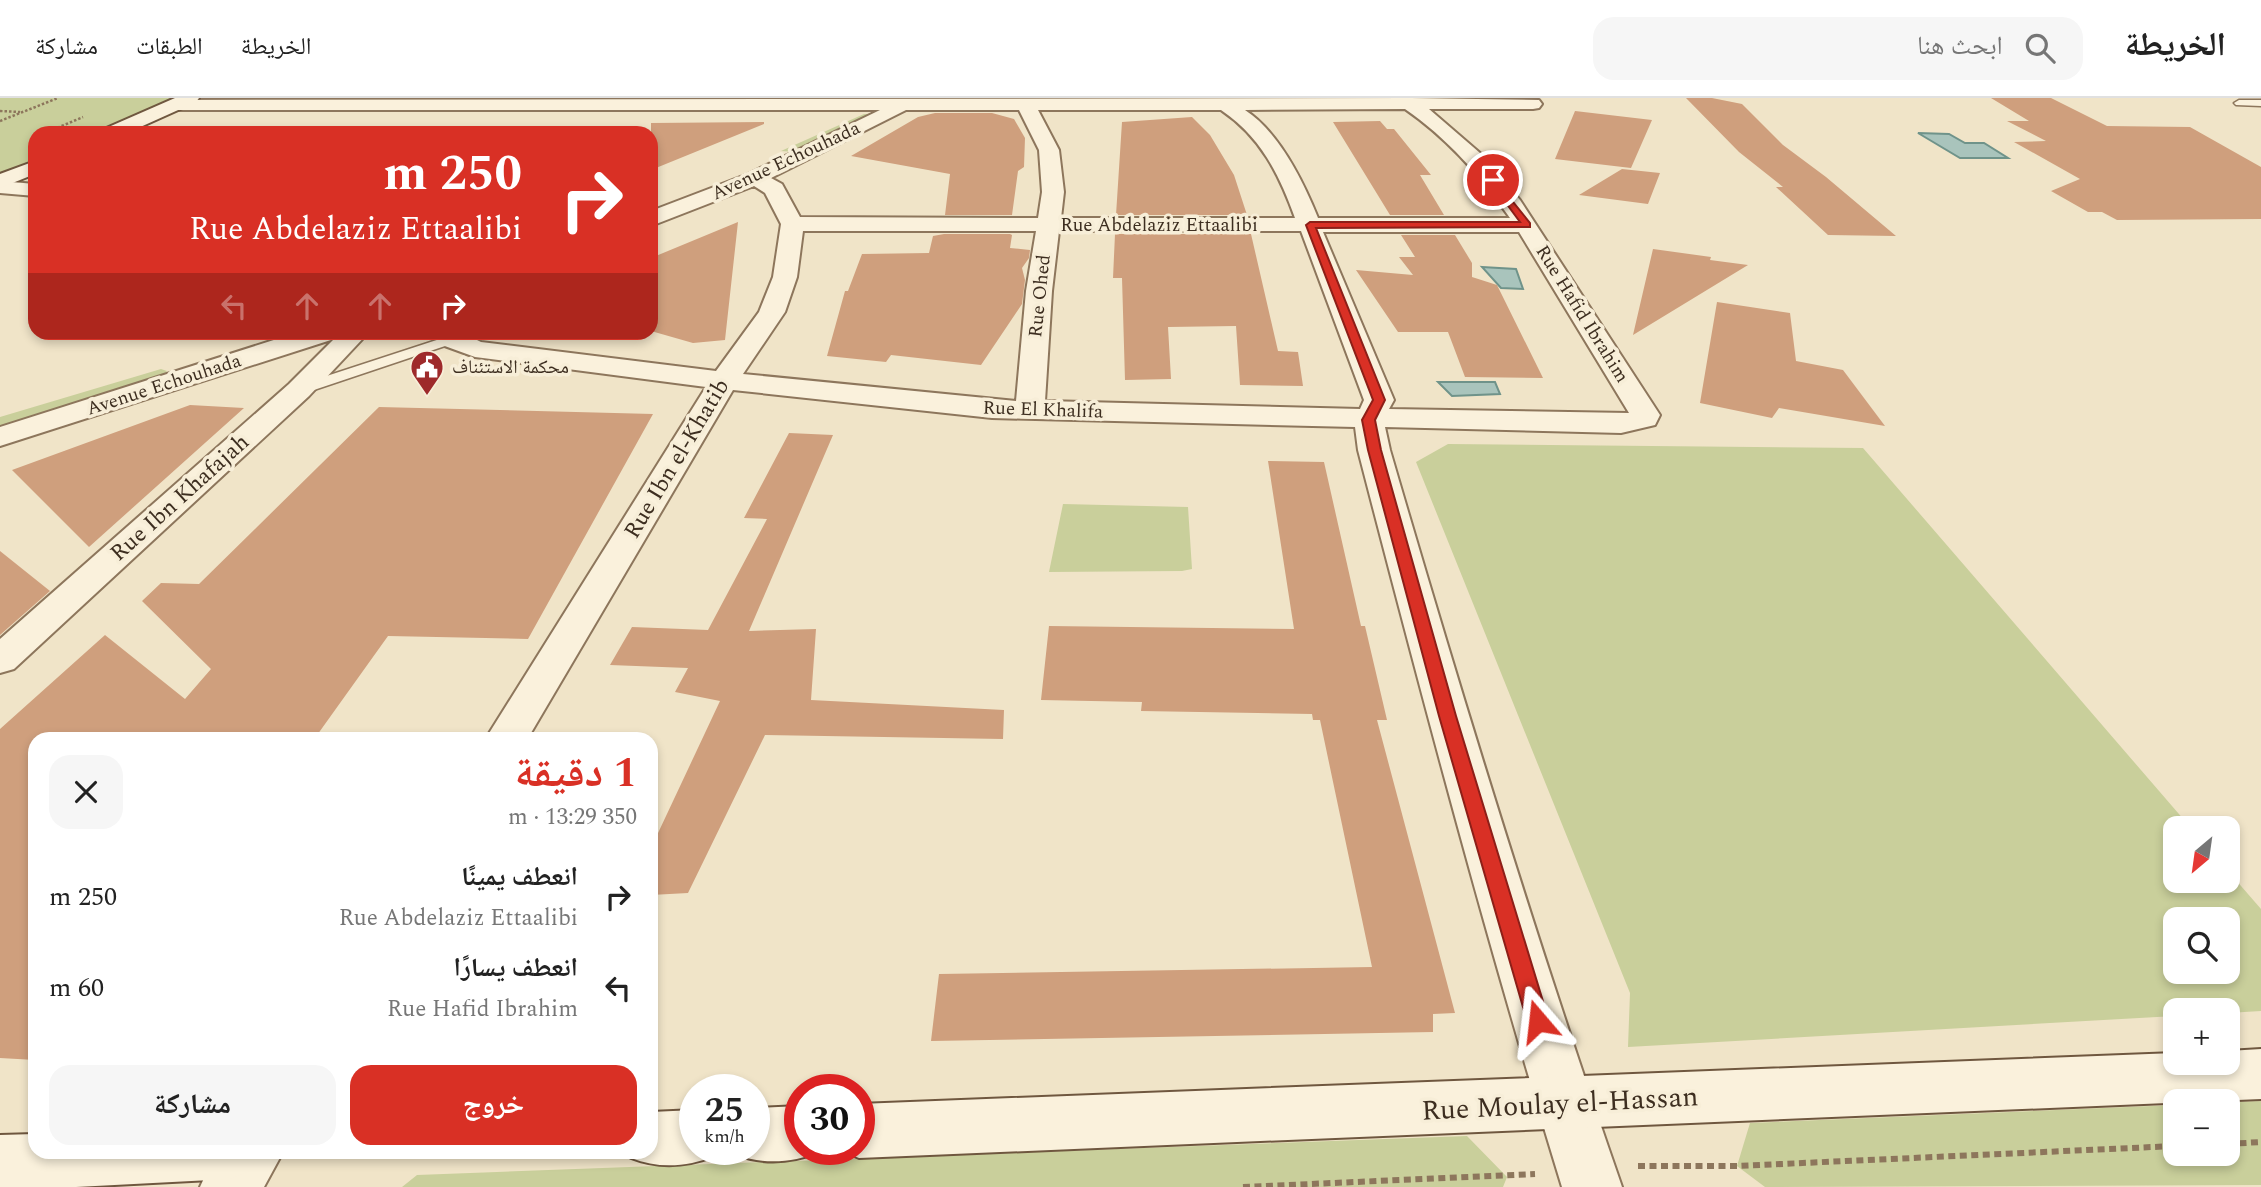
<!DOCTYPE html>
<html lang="ar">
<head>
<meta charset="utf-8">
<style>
  body { margin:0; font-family:Spectral,"Noto Naskh Arabic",serif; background:#f6f6f6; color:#222; direction:rtl; height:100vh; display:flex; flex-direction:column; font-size:26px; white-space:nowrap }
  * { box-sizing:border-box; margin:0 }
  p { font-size:23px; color:#767676 }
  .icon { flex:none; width:38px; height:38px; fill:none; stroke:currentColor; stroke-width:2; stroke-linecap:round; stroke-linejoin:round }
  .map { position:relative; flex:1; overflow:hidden; direction:ltr }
  .sheet { position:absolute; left:28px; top:634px; width:630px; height:427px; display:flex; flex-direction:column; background:#fff; border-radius:21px; box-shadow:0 4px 10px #0003; direction:rtl }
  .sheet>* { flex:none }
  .banner { position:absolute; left:28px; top:28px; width:630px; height:214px; border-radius:21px; box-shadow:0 4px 10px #0003; direction:rtl; background:#d93025; color:#fff; overflow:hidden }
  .needle { width:46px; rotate:209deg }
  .fabs { position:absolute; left:2163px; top:718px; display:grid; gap:14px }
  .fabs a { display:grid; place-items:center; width:77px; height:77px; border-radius:14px; background:#fff; box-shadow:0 4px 10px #0003; font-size:35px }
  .speed { position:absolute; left:679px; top:976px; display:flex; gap:14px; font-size:35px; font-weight:700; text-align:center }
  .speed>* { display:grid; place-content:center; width:91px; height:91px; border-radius:50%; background:#fff; box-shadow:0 4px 10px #0003; line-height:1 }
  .speed small { font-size:18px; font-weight:400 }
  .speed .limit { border:10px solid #d22; background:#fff; color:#111 }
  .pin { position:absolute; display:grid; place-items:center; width:60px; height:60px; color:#fff; margin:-30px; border:4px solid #fff; border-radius:50%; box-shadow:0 2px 7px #0007 }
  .me { position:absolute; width:77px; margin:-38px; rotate:343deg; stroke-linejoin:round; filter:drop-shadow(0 0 5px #0008) }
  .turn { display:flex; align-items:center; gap:24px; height:147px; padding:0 21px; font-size:32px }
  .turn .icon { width:91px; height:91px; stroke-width:2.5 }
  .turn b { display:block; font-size:49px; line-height:60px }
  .lanes { display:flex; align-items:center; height:66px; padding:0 21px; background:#0003; justify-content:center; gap:35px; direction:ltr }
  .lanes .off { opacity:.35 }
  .round { display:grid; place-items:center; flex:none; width:74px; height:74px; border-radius:21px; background:#f6f6f6 }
  .head { display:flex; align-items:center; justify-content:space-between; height:119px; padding:0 21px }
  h1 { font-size:42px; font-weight:700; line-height:52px; color:#d93025 }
  .button { display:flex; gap:14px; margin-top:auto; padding:14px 21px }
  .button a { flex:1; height:80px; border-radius:21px; background:#d93025; color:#fff; font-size:28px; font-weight:700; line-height:80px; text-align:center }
  .button a+a { background:#f6f6f6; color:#222 }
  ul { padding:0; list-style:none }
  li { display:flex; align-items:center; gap:21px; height:91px; padding:0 21px }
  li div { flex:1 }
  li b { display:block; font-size:26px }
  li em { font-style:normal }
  header { display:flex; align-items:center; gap:42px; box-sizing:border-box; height:98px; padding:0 35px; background:#fff; border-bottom:2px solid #e0e0e0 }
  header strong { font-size:33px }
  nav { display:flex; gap:38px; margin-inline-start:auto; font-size:24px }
  .search { width:490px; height:63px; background:#f6f6f6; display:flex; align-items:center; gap:18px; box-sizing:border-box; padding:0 24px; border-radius:21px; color:#767676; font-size:26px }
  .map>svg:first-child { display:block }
  .green { fill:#c9cf9b; fill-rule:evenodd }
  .water { fill:#a9c4bc; stroke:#6f938a; stroke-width:2 }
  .building { fill:#cf9f7d }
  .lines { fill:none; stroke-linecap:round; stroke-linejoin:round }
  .lane-casing { stroke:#8d765c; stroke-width:3 }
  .street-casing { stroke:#8d765c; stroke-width:4 }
  .secondary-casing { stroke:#6f573f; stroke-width:4 }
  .path-far1 { stroke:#8d765c; stroke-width:2.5; stroke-dasharray:2.5 2; stroke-linecap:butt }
  .path { stroke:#8d765c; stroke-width:6; stroke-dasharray:7 4.5; stroke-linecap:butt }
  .lane { fill:#faf1dc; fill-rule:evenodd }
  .street { fill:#faf1dc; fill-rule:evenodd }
  .secondary { fill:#faf1dc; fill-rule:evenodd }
  .route { fill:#d93025; stroke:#8d1f18; stroke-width:2 }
  .labels { text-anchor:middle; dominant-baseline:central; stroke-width:7; stroke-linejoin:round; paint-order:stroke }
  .far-street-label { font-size:19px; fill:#3d2e20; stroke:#f7eed8 }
  .far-poi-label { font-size:19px; fill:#3d2e20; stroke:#f7eed8; text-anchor:start }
  .street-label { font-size:23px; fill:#3d2e20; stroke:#f7eed8 }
  .near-street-label { font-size:28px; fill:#3d2e20; stroke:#f7eed8 }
</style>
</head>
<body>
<header>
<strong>الخريطة</strong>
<div class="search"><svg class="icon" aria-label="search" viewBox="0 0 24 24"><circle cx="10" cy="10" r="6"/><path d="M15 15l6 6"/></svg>ابحث هنا</div>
<nav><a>الخريطة</a><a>الطبقات</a><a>مشاركة</a></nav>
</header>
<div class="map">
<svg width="2261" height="1089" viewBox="0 0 2261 1089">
  <rect width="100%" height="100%" fill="#f0e4c8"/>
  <!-- green -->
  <path class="green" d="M0,0H175L95,35H35V61L0,77Z
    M864,16H868V19L796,54L781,53Z
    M161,271L167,273L162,279L0,331V319Z
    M1448,346L1863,350L2191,730H2175V782H2228V773L2261,811V913L2228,915V912H2175V918L1628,949L1630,895L1416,364ZM2175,821H2228V873H2175Z
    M1063,406L1188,409L1192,471L1182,473L1049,474Z
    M2261,1003V1087L1765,1089L1737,1068L1750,1025L2175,1007V1055H2228V1004Z
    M1467,1038L1507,1079L1503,1089H402L417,1077Z"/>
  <!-- water -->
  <path class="water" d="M1918,35L1949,36L1965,45H1984L2008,60H1960Z
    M1482,169L1516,171L1523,191L1501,190Z
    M1438,284H1495L1500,296L1452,298Z"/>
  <!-- building -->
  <path class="building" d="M1686,0H1712L1742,6L1783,47L1826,79L1896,138L1828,137L1776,89H1783L1739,54Z
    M1991,0H2051L2107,28L2190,29L2261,69V121L2117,122L2102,114H2088L2051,93L2080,81L2014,44L2046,43L2007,23H2029Z
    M1575,13L1652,22L1631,70L1555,61Z
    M935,15H992L1014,21L1025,40L1024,69L1018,73L1012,117H945L950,76L851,58L918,19Z
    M1192,19L1210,37L1234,77L1247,117H1116L1122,24Z
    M1380,23L1387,31H1394L1431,77H1420L1444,117H1390L1333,24Z
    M764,24V26L651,72V25Z
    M1622,71L1660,75L1648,106L1579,97Z
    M738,124L725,242L693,245L651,233V160Z
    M944,136H1010L1012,137L1010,150L1030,152L1029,160L1022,170L1025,182L1022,206L981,267L891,257L886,264L827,258L845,193H848L862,156L929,155L933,138Z
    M1115,136H1251L1278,253L1298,254L1303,288L1240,287L1236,228L1168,229L1171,281L1125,282L1122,180H1113Z
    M1401,137H1455L1472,165V179L1497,187L1543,280L1465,279L1448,234H1398L1356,172L1413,177L1399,159H1415Z
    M1653,151L1711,159L1710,162L1748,167L1633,237Z
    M1717,204L1790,215L1796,263L1843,272L1885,328L1779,310L1772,320L1700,305Z
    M190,307L244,310L89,449L12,372Z
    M379,309L653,316L528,541L388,538L315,640H35V962L0,960V631L105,537L185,601L211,571L142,503L161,485L199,486Z
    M789,335L833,337L749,533L816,531L811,602L1004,612L1003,641L765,637L688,795L651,797V750L720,603L675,594L688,570L610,567L632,529L708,532L767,421L744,420Z
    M1268,363L1324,364L1361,528H1365L1387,622H1377L1455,915L1433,916V934L931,943L939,876L1372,869L1320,622H1313L1312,616L1141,613L1142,604L1041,602L1049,528L1294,531Z
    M0,453L50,493L0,537Z"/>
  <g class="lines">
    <defs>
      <path id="lane" d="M2239,2H2261V8L2236,7L2234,5Z
        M452,237L457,238L459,241L457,244L305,295L299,297L291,292L293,289Z"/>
      <path id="street" d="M1411,0L1539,2L1542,6L1539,10L1533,11H1429L1480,55L1520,102L1660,317L1655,327L1621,335L1385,329L1390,352C1462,599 1537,845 1622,1089H1562C1487,845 1422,599 1358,352L1355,329L992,320L733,292L528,640H486L706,289L475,259L442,247L433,234H461L481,244L716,273L759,214L773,179L781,126L765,95L754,88L651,128V113L748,76L880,12H173L164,7L173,2ZM1405,11C1447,40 1481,78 1510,120H1318C1303,83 1279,34 1245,12ZM906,12H1019L1039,52L1042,94L1038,120L800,119L782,86L771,80ZM1038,12H1221C1261,39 1279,76 1295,120H1061L1064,94L1059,52ZM803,133H1036L1026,193L1016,303L743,276L785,214L797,179ZM1059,133H1301L1364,302L1360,311L1045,303L1052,193ZM1323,134H1519L1629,315L1389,311L1394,302Z
        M0,83L35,86V98L0,95Z
        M299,234H369L309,298L14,571L0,575V541L289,286L334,241L0,348V329Z
        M220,1054H283L264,1089H200L209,1069Z"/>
      <path id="secondary" d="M175,0H199L196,4L127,35H101L104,31Z
        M35,63V76L0,90V76Z
        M2261,951V1001L859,1060L839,1052H859V1006L2175,955V964H2228V953Z
        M800,1008V1052H821L820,1054C792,1065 762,1067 734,1056L732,1052H754V1010Z
        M695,1012V1052H718L715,1058C687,1069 659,1071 631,1060L628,1054H651V1014Z
        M35,1036V1054H259L250,1073L230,1081L76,1089H0V1037Z"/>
    </defs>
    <!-- lane casing -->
    <use href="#lane" class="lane-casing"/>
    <!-- street casing -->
    <use href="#street" class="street-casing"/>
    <!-- secondary casing -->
    <use href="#secondary" class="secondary-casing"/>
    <!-- path-far1 -->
    <path class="path-far1" d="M0,13L20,14
      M0,23L58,0
      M45,35L83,19"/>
    <!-- path -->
    <path class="path" d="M2228,1046L2261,1044
      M1638,1068H1737L2175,1048
      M1243,1089L1535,1076"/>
    <!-- lane -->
    <use href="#lane" class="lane"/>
    <!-- street -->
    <use href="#street" class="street"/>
    <!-- secondary -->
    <use href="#secondary" class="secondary"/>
  </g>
  <!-- route -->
  <path class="route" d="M1493,79L1530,125V129L1316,130L1385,302L1375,322L1381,352L1456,618L1549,923L1546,930L1538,933L1530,930L1527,923L1439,618L1368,352L1362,322L1373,302L1306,127L1310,124H1520L1489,82Z"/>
  <!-- icons -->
  <defs>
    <symbol id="civic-pin" viewBox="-11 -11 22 30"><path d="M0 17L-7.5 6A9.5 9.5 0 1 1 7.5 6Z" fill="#9e2a2b" stroke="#f7eed8"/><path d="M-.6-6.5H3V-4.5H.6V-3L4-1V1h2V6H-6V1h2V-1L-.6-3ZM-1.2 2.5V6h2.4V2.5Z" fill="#fff"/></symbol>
  </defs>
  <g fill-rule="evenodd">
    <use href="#civic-pin" x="408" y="250" width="38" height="52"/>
  </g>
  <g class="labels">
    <!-- far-street labels -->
    <g class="far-street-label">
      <text transform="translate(786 63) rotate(-25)">Avenue Echouhada</text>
      <text x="1159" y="127">Rue Abdelaziz Ettaalibi</text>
      <text transform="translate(1040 198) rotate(-84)">Rue Ohed</text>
      <text transform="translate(1582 216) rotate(58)">Rue Hafid Ibrahim</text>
      <text transform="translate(164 287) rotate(-18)">Avenue Echouhada</text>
      <text transform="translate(1043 312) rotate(2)">Rue El Khalifa</text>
    </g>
    <!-- far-poi labels -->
    <g class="far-poi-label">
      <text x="452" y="269">محكمة الاستئناف</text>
    </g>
    <!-- street labels -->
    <g class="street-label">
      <text transform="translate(677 361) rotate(-59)">Rue Ibn el-Khatib</text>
      <text transform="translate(180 400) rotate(-42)">Rue Ibn Khafajah</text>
    </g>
    <!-- near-street labels -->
    <g class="near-street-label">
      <text transform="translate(1560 1006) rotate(-3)">Rue Moulay el-Hassan</text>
    </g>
  </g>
</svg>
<div class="fabs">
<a><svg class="needle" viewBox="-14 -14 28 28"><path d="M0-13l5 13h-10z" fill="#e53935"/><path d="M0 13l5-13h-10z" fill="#767676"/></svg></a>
<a><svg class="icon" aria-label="search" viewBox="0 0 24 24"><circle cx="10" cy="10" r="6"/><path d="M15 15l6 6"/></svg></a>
<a>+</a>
<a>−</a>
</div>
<div class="speed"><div>25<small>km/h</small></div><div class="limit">30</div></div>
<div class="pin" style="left:1493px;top:82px;background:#d93025"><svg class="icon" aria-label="arrive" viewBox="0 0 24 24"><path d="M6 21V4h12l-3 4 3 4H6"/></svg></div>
<svg class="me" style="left:1538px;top:923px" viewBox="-20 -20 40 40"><path d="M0-17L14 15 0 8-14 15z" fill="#d93025" stroke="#fff" stroke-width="4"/></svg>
<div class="banner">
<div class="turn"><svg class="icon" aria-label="right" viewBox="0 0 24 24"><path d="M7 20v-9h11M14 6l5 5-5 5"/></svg><div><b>250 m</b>Rue Abdelaziz Ettaalibi</div></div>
<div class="lanes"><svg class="icon off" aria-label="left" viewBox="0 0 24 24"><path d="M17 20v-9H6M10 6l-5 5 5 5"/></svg><svg class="icon off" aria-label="ahead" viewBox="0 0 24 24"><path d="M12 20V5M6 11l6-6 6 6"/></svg><svg class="icon off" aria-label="ahead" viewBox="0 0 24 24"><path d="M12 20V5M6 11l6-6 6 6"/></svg><svg class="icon" aria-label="right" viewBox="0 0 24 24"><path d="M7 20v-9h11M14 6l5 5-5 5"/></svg></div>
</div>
<section class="sheet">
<div class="head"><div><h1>1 دقيقة</h1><p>350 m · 13:29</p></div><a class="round"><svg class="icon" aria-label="close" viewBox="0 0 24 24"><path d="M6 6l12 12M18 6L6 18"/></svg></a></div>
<ul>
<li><svg class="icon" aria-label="right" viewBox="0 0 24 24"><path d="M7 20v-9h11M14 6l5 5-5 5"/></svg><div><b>انعطف يمينًا</b><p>Rue Abdelaziz Ettaalibi</p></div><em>250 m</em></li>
<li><svg class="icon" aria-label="left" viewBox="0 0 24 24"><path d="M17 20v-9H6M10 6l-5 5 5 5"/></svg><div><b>انعطف يسارًا</b><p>Rue Hafid Ibrahim</p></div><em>60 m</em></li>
</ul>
<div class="button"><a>خروج</a><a>مشاركة</a></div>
</section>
</div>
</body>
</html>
